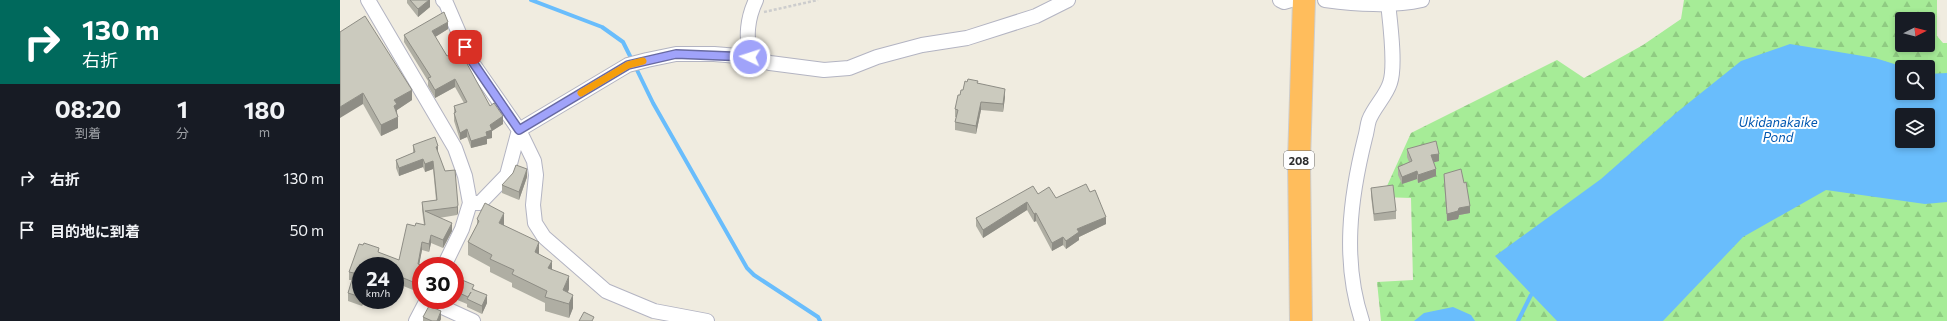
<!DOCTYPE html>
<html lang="ja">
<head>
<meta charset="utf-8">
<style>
  body { margin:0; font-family:Commissioner,"Noto Sans JP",sans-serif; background:#242831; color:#f1f3f6; height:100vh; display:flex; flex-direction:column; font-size:15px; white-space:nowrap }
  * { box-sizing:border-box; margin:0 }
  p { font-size:13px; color:#9ea1a6 }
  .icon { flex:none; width:22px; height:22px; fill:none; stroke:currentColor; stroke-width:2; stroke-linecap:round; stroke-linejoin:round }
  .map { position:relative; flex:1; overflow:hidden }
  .drawer { display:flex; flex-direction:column; background:#171b24; width:340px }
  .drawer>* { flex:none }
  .banner { background:#00695c; color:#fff; overflow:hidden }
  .needle { width:26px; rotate:84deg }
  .fabs { position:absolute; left:1555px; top:12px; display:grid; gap:8px }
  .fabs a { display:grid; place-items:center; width:40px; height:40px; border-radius:4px; background:#171b24; box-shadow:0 2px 6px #0003; font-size:20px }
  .speed { position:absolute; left:12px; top:257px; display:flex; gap:8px; font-size:20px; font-weight:700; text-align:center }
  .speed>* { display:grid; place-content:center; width:52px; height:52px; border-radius:50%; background:#171b24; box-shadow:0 2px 6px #0003; line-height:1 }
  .speed small { font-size:10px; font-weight:400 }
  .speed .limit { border:6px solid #d22; background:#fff; color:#111 }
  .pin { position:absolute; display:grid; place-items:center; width:34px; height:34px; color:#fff; margin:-17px; border-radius:8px; box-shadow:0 2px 6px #0006 }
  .me { position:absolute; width:44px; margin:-22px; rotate:274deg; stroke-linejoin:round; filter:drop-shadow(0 0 3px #0008) }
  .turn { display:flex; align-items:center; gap:14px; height:84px; padding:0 16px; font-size:18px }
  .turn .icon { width:52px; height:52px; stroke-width:2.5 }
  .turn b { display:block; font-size:28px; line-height:34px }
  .eta { display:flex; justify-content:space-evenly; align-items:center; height:68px; text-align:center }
  .eta b { font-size:24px; font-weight:700; line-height:28px }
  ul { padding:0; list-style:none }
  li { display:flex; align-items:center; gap:12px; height:52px; padding:0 16px }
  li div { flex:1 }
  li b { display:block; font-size:15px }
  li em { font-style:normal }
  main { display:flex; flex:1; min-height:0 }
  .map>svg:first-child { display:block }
  .forest { fill:url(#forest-firs); fill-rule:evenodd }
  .water { fill:#69bdfc; fill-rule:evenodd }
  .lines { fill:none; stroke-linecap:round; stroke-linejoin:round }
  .stream { stroke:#69bdfc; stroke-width:4 }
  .street-casing { stroke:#b3b4c2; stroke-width:16 }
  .highway-casing { stroke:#cdcdcd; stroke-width:24 }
  .path { stroke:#cdcdcd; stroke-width:2.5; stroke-dasharray:3 2; stroke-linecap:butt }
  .street { stroke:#fff; stroke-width:14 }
  .highway { stroke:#ffbd5c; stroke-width:22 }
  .wall { fill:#afaea3 }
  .shaded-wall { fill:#8e8d85 }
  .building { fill:#cbcabe; stroke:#8e8d85 }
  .route-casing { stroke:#686aa2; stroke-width:10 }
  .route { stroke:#a0a3fa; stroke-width:7 }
  .slow { stroke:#f59e0b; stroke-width:7 }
  .labels { text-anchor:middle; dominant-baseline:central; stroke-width:4; stroke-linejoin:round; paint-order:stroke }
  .shield { fill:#fff; stroke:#6d6d6d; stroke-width:1 }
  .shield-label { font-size:11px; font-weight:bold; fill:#2e2e2e }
  .water-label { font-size:13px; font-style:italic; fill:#0057b0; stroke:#fff }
</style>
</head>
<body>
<main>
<section class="drawer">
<div class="banner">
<div class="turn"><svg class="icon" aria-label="right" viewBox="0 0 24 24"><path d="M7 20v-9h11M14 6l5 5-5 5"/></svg><div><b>130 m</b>右折</div></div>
</div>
<div class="eta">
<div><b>08:20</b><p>到着</p></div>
<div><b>1</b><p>分</p></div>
<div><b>180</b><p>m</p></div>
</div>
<ul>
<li><svg class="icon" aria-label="right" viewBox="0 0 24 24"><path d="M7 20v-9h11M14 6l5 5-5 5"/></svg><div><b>右折</b></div><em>130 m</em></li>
<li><svg class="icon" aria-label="arrive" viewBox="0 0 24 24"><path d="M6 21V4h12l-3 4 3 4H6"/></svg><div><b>目的地に到着</b></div><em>50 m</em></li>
</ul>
</section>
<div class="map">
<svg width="1607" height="321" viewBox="0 0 1607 321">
  <defs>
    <pattern id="forest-firs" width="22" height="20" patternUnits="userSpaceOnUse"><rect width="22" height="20" fill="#a6ec97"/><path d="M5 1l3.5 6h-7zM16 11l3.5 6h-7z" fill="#8fcb82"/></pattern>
  </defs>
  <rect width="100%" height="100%" fill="#f0ece0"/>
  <!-- forest -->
  <path class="forest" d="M1344,0H1597V36L1603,43H1607V321H1041L1037,282L1073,280L1071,198L1042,197L1071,133L1217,60L1244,78L1303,45L1341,19ZM1562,19H1588V45H1562ZM1562,67H1588V93H1562ZM1562,115H1588V141H1562Z"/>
  <!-- water -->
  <path class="water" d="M1450,44L1535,58L1564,67H1562V93H1588V74L1607,73V202L1585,204L1486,190L1403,237L1323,321H1217L1155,256L1261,179L1336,113L1401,61ZM1562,115H1588V141H1562Z
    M1113,307L1131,315L1135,321H1074L1084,313Z"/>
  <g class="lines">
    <!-- stream -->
    <path class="stream" d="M191,0L262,27L283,42L292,60
      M295,66L313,103L407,268L414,275L478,317L480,321
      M1178,321L1191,295L1196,293"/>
    <defs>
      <path id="street" d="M28,0L115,148L125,176L130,203L122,229L104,266
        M103,0L106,3L131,61L179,130L194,161L196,175L193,205L195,223L204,237L266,291L314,311L367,321
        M940,0L944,2L951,0
        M985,0C1016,4 1051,7 1082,0
        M410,57C406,36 407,19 416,0
        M130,203H140L167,175L179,130L288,65L307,60L336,54H374L410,57L430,63L484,70L509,68L537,57L582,45L627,38L696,16L728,0
        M76,321L87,300L133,321
        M1022,321C1002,261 1010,198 1025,138C1027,132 1027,126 1029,120C1034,107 1046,96 1050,83C1056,66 1050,22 1048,3"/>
      <path id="highway" d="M961,321L959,161L964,0"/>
    </defs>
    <!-- street casing -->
    <use href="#street" class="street-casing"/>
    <!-- highway casing -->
    <use href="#highway" class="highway-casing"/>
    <!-- path -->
    <path class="path" d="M424,12L478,0"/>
    <!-- street -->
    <use href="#street" class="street"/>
    <!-- highway -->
    <use href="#highway" class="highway"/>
  </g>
  <!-- wall -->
  <path class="wall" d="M67,0H90V7L78,17L67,3Z
    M108,29L95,37L107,56L150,106L163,124L152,131V138L147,139V144L131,148L127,137L120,140L114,121V106L124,103L115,87L95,98L88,86V81L64,42V35Z
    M0,32L72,100L57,110L58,128L41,136L23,104Z
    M627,82L638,83L665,97L663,112L641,110L636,134L615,130V122L616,117H615V109L620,95Z
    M73,145L98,154L105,171L115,170L118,213L117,215L99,218L112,231L103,248L91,243L89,252L82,250L79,264L78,292L56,283V279L55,278V266H21V300H24L22,306L8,301V293L12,280H9V272L39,253L59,260L75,226L84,225L82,210V202L96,200L93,169L85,172L83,167L59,176L56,168V160L73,153Z
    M1067,149L1099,161L1094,162L1096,176L1078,183L1077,179L1062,184L1058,175V167L1069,162L1067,157Z
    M1104,174L1130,213L1119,215L1118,219L1107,221L1104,181Z
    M187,177L179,200L162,193V185Z
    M1031,188L1056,211V219L1034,221L1031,196Z
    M750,192L766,224L739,237V240L726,249L723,245L712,251L696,221L694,222L687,210L643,238L636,226V218L698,194L716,198Z
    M137,219L164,225L199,254L229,289L228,292L233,308L229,318L205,311V303L172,287V283L150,272V267L128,255V242L137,225Z
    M115,277L134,289L147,303L142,314L127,307V304L115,299Z
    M83,317L101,319L100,321H83Z"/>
  <!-- shaded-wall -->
  <path class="shaded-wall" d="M89,0H90V7L78,17V9Z
    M108,22V29L92,39V31Z
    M115,79V87L95,98V90Z
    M665,89V97L663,112V104Z
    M72,90V100L57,110V115L54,106V100Z
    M23,93V104L0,118V107Z
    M641,102V110L636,134V126Z
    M163,116V124L152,131V138L147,139V144L131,148V141L146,132L150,125Z
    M58,117V128L41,136V125Z
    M127,129V137L120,140V133Z
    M98,146V154L96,147Z
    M1099,154V161L1091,163V155Z
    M83,159V167L59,176V168Z
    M93,161V169L85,172V164Z
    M187,169V177L179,200V192Z
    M1096,169V176L1078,183V175Z
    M1077,171V179L1062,184V177Z
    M687,202V210L643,238V230Z
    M118,205V213L117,215V207Z
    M1130,206V213L1119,215L1118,219L1107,221V214L1119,208Z
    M164,213V227L159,223Z
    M696,213V221L694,222V214Z
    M766,217V224L739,237V240L726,249V241L737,229Z
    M112,223V231L103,248V240Z
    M91,235V243L89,252V244Z
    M723,237V245L712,251V243Z
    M82,242V250L78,271V264Z
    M199,242V256L195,252Z
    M212,261V274L208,268Z
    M81,276V284L78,292V284Z
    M229,276V289L223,304V290Z
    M147,295V303L142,314V306Z
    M233,295V308L229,318V304Z
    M22,300H24L22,306Z
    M101,311V319L100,321H97Z"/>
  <!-- building -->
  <path class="building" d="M70,0H89L78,9Z
    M104,12L108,22L92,31L107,56L119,49L150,106L154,103L163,116L150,125L152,130L146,132L147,136L131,141L127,129L120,133L114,113L116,112L114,106L127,102L115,79L95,90L88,78L91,77L64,35Z
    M25,16L72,90L54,100L57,104L54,106L58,117L41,125L23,93L0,107V32Z
    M628,79L638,81L637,83L665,89L663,104L641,102L636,126L615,122L618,110L615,109L618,95H620L621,90H623L625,81L627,82Z
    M95,137L98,146L96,147L105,171L115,170L118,205L117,207L85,211L112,223L103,240L91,235L89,244L82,242L78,264L84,266H81V276L78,284L56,275L57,271H55V266H43L34,263L33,266H21V297L8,293L14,273L9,272L19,244L23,245L24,243L39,248L38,252L59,260L67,224L75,226L76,223L85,225L82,202L97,200L93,161L85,164L83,159L59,168L56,160L75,152L73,145Z
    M1096,141L1099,154L1091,155L1096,169L1078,175L1077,171L1062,177L1058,167L1072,161L1067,149Z
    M176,165L187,169L179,192L162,185L173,173Z
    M1121,169L1124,183L1126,182L1130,206L1119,208L1118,211L1107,214L1104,174Z
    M746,184L750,192L755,190L766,217L737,229L739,232L726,241L723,237L712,243L696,213L694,214L687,202L643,230L636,218L693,186L698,194L709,187L716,198Z
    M1053,185L1056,211L1034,214L1031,188Z
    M145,203L164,213L159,223L199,242L195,252L212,261L208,268L229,276L223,290L233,295L229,304L205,297L207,291L172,274L174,270L150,259L152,255L128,242L139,221L137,219Z
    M115,277L134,285L132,289L147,295L142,306L127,299L131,292L128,297L115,291Z
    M89,306L101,311L97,321H92L83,317Z
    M244,312L254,317L252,321H239Z"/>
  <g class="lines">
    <defs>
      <path id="route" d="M125,47L132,61L179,130L288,65L336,54L410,57"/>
    </defs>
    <!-- route casing -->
    <use href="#route" class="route-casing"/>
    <!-- route -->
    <use href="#route" class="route"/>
    <!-- slow -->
    <path class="slow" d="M241,93L288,65L303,61"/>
  </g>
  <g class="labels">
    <!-- shield labels -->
    <rect class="shield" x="944" y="151" width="30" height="18" rx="3"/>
    <g class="shield-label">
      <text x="959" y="160">208</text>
    </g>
    <!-- water labels -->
    <g class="water-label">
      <text x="1438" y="122">Ukidanakaike<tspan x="1438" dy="15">Pond</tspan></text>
    </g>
  </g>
</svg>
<div class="fabs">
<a><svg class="needle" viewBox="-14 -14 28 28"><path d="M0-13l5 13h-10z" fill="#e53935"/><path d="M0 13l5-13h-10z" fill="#9ea1a6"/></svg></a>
<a><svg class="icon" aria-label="search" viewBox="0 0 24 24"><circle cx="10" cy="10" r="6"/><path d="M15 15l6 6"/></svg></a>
<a><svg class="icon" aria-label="layers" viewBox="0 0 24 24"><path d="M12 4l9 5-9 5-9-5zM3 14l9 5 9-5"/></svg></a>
</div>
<div class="speed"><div>24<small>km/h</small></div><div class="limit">30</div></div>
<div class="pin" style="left:125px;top:47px;background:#d93025"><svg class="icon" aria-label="arrive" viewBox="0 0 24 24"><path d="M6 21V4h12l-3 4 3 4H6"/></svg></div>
<svg class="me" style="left:410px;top:57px" viewBox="-20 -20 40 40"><circle r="17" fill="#a0a3fa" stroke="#fff" stroke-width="3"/><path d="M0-11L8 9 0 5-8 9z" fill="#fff"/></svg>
</div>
</main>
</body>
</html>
